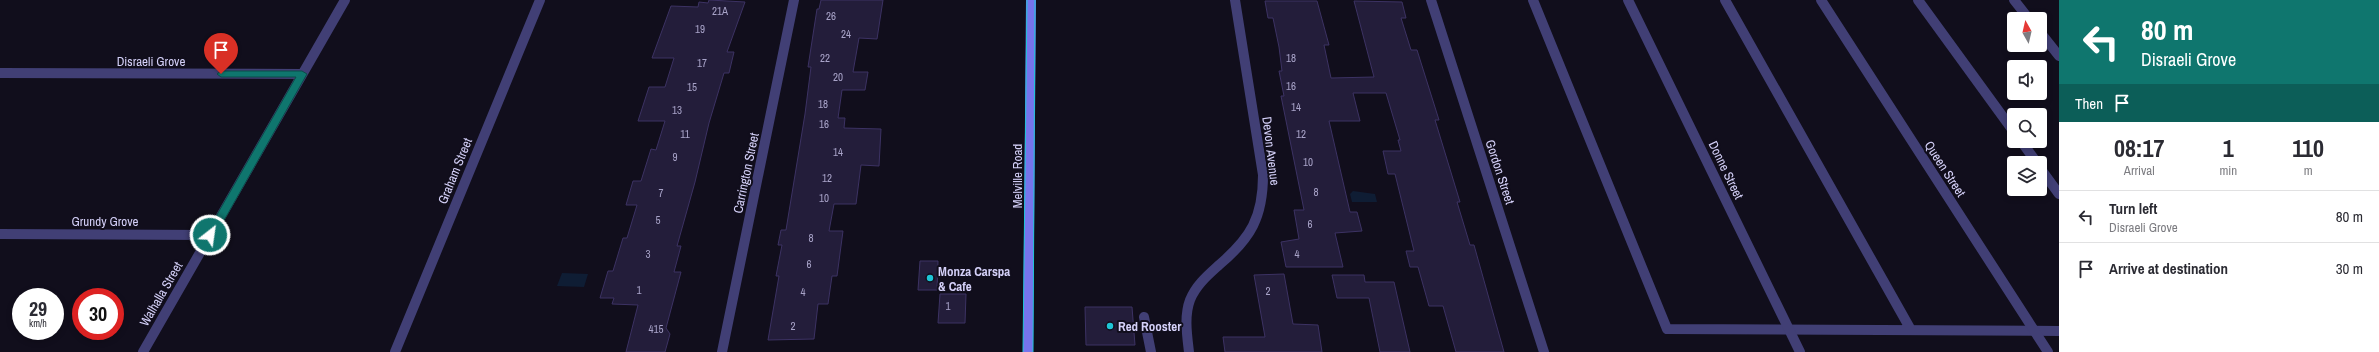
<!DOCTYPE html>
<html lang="en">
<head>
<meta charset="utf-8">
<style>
  body { margin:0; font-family:"Archivo Narrow",sans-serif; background:#f7f7f7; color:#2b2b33; height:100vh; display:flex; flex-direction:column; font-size:15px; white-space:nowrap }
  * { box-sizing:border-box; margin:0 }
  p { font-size:13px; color:#7c7c81 }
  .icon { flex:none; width:22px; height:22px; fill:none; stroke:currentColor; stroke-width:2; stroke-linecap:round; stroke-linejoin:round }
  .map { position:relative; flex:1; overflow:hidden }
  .sheet { display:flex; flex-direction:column; background:#fff; width:320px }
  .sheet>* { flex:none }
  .top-card { background:#0f766e; color:#fff; overflow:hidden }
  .needle { width:26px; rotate:352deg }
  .buttons { position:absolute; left:2007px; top:12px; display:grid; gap:8px }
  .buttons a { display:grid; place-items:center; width:40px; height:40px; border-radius:4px; background:#fff; box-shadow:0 2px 6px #0003; font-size:20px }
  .speed { position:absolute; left:12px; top:288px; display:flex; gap:8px; font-size:20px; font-weight:700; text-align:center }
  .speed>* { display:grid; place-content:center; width:52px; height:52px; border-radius:50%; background:#fff; box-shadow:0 2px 6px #0003; line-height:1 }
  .speed small { font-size:10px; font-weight:400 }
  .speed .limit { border:6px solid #d22; background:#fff; color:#111 }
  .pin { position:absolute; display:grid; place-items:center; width:34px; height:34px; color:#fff; margin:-41px -17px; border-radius:50% 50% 50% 0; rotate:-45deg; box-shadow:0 0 4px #0007 }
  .pin .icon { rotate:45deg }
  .me { position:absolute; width:44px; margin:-22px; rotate:30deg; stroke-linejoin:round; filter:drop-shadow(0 0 3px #0008) }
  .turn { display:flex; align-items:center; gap:14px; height:84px; padding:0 16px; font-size:18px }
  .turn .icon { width:52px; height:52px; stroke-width:2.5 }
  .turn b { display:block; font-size:28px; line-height:34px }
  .then { display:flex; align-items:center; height:38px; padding:0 16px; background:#0003; gap:8px; font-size:15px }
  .eta { display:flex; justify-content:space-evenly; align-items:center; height:68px; text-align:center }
  .eta b { font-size:24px; font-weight:700; line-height:28px }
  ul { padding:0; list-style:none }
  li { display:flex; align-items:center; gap:12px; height:52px; padding:0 16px; border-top:1px solid #e1e1e2 }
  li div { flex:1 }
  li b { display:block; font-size:15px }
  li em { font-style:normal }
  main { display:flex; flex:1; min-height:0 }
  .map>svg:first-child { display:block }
  .water { fill:#0f1d34 }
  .building { fill:#231d3a; stroke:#3c3263 }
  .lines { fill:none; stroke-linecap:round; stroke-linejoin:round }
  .lane { stroke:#413f75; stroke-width:10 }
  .street { stroke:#413f75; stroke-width:10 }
  .secondary { stroke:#7674ec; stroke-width:10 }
  .tram { stroke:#1ec5d6; stroke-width:1 }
  .route { fill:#0f766e; stroke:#0a4d48 }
  .poi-dot { fill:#1ec5d6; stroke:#110e1c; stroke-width:1.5 }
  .labels { text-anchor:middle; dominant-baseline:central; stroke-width:4; stroke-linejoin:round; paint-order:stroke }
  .number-label { font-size:11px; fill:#a8a3c8 }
  .street-label { font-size:13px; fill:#d4d0f8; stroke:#110e1c }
  .poi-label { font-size:13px; font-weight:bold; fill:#d4d0f8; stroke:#110e1c; text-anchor:start }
</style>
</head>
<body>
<main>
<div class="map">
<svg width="2059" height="352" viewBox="0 0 2059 352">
  <rect width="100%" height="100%" fill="#110e1c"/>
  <!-- water -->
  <path class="water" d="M1353,191L1375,194L1377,202H1352L1350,194Z
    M562,273L588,274L584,287L557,286Z"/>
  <!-- building -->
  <path class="building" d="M709,0L745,2L727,52H734L729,73H724L709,123L695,182L677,246H681L674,272H681L666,328L670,334L665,352H626L638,305L612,304L614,298H600L608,271H613L623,238H627L637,205H626L633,181H641L651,149L656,150L665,121H638L649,87H665L674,58H652L671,6L698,7L699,2L708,3Z
    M821,0H883L877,39L859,38L853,72H868L865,90H842L838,118H845L844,128L881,129L879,166L861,165L856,204H834L829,231H843L837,276H832L828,304H818L814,339L768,340L779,276H776L782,245H778L781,230H786L805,114L811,67H808L817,9H819Z
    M1265,1H1317L1329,45H1324L1331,78L1374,77L1354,1L1402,2L1406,18H1401L1411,50H1417L1439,120H1435L1460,202H1457L1470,245H1474L1504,352H1456L1443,306H1429L1418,267H1410L1406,251H1414L1395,174H1388L1383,151H1401L1398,140H1400L1386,93H1353L1360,121H1329L1350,212H1357L1362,231L1335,233L1343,267H1286L1281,242L1299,239L1294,210H1304L1281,96H1284L1279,71H1282L1279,47L1273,18H1268Z
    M920,261H938L937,290H918Z
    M1284,274L1293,324L1318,325L1322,352H1225L1223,337H1265L1254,275Z
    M1332,275H1364L1365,282H1394L1410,352H1380L1369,298H1337Z
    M940,294H966L965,323H938Z
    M1085,307H1132L1135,345H1086Z"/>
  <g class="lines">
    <!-- lane -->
    <path class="lane" d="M1533,0L1667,329L2059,331
      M1725,0L1911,330
      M1918,0L2014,132
      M2021,141L2037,163
      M2040,168L2059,194
      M1144,317L1151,352"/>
    <!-- street -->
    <path class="street" d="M1431,0L1544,352
      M1628,0L1800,352
      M1821,0L2048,352
      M2014,0L2029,19
      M2040,32L2059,56
      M0,73L302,74
      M0,234L210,235
      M143,352L345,0
      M395,352L540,0
      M722,352L794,0
      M1189,352C1187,335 1184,316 1190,300C1196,285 1208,275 1219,265C1251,238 1263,217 1263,175L1235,0"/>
    <!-- secondary -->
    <path class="secondary" d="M1028,352L1031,0"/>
    <!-- tram -->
    <path class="tram" d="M1023,352L1027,0
      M1033,352L1035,0"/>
  </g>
  <!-- route -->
  <path class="route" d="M221,71H302L307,74L214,238H207V232L296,77H221L217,74Z"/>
  <!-- markers -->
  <g class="poi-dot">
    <circle cx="930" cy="278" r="4"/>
    <circle cx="1110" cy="326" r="4"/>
  </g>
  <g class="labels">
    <!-- number labels -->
    <g class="number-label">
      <text x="720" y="11">21A</text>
      <text x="831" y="16">26</text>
      <text x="700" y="29">19</text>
      <text x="846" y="34">24</text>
      <text x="825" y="58">22</text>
      <text x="1291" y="58">18</text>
      <text x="702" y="63">17</text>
      <text x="838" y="77">20</text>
      <text x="1291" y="86">16</text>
      <text x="692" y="87">15</text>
      <text x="823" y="104">18</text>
      <text x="1296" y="107">14</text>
      <text x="677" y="110">13</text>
      <text x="824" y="124">16</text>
      <text x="685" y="134">11</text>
      <text x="1301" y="134">12</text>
      <text x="838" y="152">14</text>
      <text x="675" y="157">9</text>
      <text x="1308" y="162">10</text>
      <text x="827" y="178">12</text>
      <text x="1316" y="192">8</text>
      <text x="661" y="193">7</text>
      <text x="824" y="198">10</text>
      <text x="658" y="220">5</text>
      <text x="1310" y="224">6</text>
      <text x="811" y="238">8</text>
      <text x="648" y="254">3</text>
      <text x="1297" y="254">4</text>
      <text x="809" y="264">6</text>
      <text x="639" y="290">1</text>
      <text x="1268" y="291">2</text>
      <text x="803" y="292">4</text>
      <text x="948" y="306">1</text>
      <text x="793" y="326">2</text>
      <text x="656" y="329">415</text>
    </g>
    <!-- street labels -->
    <g class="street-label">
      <text x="151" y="61">Disraeli Grove</text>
      <text transform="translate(1271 151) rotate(83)">Devon Avenue</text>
      <text transform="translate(1945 169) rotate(57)">Queen Street</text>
      <text transform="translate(1726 170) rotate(64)">Donne Street</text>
      <text transform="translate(455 171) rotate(-68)">Graham Street</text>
      <text transform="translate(1500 172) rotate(72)">Gordon Street</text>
      <text transform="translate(746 173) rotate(-78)">Carrington Street</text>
      <text transform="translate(1017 176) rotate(-90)">Melville Road</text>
      <text x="105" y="221">Grundy Grove</text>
      <text transform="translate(161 294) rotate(-60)">Walhalla Street</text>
    </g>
    <!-- poi labels -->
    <g class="poi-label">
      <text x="938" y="271">Monza Carspa<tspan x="938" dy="15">&amp; Cafe</tspan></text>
      <text x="1118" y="326">Red Rooster</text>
    </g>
  </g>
</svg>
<div class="buttons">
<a><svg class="needle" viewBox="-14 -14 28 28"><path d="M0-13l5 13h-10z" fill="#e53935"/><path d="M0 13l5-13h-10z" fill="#7c7c81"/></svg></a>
<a><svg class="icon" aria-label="sound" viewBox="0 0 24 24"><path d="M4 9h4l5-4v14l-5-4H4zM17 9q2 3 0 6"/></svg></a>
<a><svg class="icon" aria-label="search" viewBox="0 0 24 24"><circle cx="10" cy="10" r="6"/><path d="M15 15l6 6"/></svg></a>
<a><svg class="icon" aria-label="layers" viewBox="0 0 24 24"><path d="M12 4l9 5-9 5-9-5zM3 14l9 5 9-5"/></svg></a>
</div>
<div class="speed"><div>29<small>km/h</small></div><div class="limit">30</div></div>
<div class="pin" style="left:221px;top:74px;background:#d93025"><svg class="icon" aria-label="arrive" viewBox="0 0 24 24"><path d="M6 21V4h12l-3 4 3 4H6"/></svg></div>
<svg class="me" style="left:210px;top:235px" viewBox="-20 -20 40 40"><circle r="17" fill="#0f766e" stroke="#fff" stroke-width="3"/><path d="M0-11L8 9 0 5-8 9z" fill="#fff"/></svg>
</div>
<section class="sheet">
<div class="top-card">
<div class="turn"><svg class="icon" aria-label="left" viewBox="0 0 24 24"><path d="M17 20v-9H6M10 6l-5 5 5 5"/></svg><div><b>80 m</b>Disraeli Grove</div></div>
<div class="then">Then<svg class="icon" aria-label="arrive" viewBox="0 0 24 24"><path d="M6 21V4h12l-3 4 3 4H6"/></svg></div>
</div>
<div class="eta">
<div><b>08:17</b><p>Arrival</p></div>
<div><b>1</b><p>min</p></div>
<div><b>110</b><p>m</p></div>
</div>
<ul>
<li><svg class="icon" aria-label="left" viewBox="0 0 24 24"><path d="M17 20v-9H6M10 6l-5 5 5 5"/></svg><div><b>Turn left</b><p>Disraeli Grove</p></div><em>80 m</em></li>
<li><svg class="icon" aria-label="arrive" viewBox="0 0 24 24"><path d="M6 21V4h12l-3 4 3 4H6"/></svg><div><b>Arrive at destination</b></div><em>30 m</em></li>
</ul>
</section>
</main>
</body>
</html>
